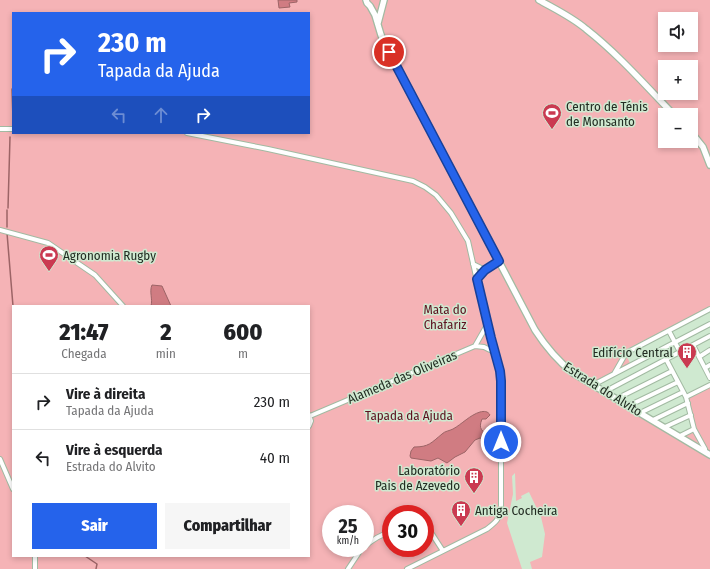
<!DOCTYPE html>
<html lang="pt">
<head>
<meta charset="utf-8">
<style>
  body { margin:0; font-family:"Fira Sans Condensed",sans-serif; background:#f6f6f6; color:#202124; height:100vh; display:flex; flex-direction:column; font-size:15px; white-space:nowrap }
  * { box-sizing:border-box; margin:0 }
  p { font-size:13px; color:#757577 }
  .icon { flex:none; width:22px; height:22px; fill:none; stroke:currentColor; stroke-width:2; stroke-linecap:round; stroke-linejoin:round }
  .map { position:relative; flex:1; overflow:hidden }
  .panel { position:absolute; left:12px; top:305px; width:298px; height:252px; display:flex; flex-direction:column; background:#fff; border-radius:0px; box-shadow:0 2px 6px #0003 }
  .panel>* { flex:none }
  .banner { position:absolute; left:12px; top:12px; width:298px; height:122px; border-radius:0px; box-shadow:0 2px 6px #0003; background:#2563eb; color:#fff; overflow:hidden }
  .fabs { position:absolute; left:658px; top:12px; display:grid; gap:8px }
  .fabs a { display:grid; place-items:center; width:40px; height:40px; border-radius:0px; background:#fff; box-shadow:0 2px 6px #0003; font-size:20px }
  .speed { position:absolute; left:322px; top:505px; display:flex; gap:8px; font-size:20px; font-weight:700; text-align:center }
  .speed>* { display:grid; place-content:center; width:52px; height:52px; border-radius:50%; background:#fff; box-shadow:0 2px 6px #0003; line-height:1 }
  .speed small { font-size:10px; font-weight:400 }
  .speed .limit { border:6px solid #d22; background:#fff; color:#111 }
  .pin { position:absolute; display:grid; place-items:center; width:34px; height:34px; color:#fff; margin:-17px; border:2px solid #fff; border-radius:50%; box-shadow:0 1px 4px #0007 }
  .me { position:absolute; width:44px; margin:-22px; rotate:0deg; stroke-linejoin:round; filter:drop-shadow(0 0 3px #0008) }
  .turn { display:flex; align-items:center; gap:14px; height:84px; padding:0 20px; font-size:18px }
  .turn .icon { width:52px; height:52px; stroke-width:2.5 }
  .turn b { display:block; font-size:28px; line-height:34px }
  .lanes { display:flex; align-items:center; height:38px; padding:0 20px; background:#0003; justify-content:center; gap:20px; direction:ltr }
  .lanes .off { opacity:.35 }
  .eta { display:flex; justify-content:space-evenly; align-items:center; height:68px; text-align:center }
  .eta b { font-size:24px; font-weight:800; line-height:28px }
  .primary-button { display:flex; gap:8px; margin-top:auto; padding:8px 20px }
  .primary-button a { flex:1; height:46px; border-radius:0px; background:#2563eb; color:#fff; font-size:16px; font-weight:800; line-height:46px; text-align:center }
  .primary-button a+a { background:#f6f6f6; color:#202124 }
  ul { padding:0; list-style:none }
  li { display:flex; align-items:center; gap:12px; height:56px; padding:0 20px; border-top:1px solid #e0e0e0 }
  li div { flex:1 }
  li b { display:block; font-size:15px }
  li em { font-style:normal }
  .map>svg:first-child { display:block }
  .green { fill:#f5b3b6; fill-rule:evenodd }
  .water { fill:#d07c82; stroke:#9c6466 }
  .lines { fill:none; stroke-linecap:round; stroke-linejoin:round }
  .stream { stroke:#9c6466; stroke-width:1.5 }
  .street-casing { stroke:#a2baa2; stroke-width:6 }
  .secondary-casing { stroke:#a2baa2; stroke-width:8 }
  .street { stroke:#fff; stroke-width:4 }
  .secondary { stroke:#fff; stroke-width:5.5 }
  .route-casing { stroke:#184099; stroke-width:10 }
  .route { stroke:#2563eb; stroke-width:7 }
  .labels { text-anchor:middle; dominant-baseline:central; stroke-width:3; stroke-linejoin:round; paint-order:stroke }
  .poi-label { font-size:13px; fill:#232d23; stroke:#cfe9d0; text-anchor:start }
  .park-label { font-size:13px; fill:#5d111f; stroke:#cfe9d0 }
  .street-label { font-size:13px; fill:#232d23; stroke:#cfe9d0 }
</style>
</head>
<body>
<div class="map">
<svg width="710" height="569" viewBox="0 0 710 569">
  <rect width="100%" height="100%" fill="#cfe9d0"/>
  <!-- green -->
  <path class="green" d="M0,0H710V312L708,308L629,348L625,353L630,363L590,384L678,437L692,430L685,398L710,385V569H532L530,562L542,557L545,534L541,517L529,492L521,496L522,498L516,501L515,473L512,476L513,494L507,523L522,569H0ZM13,13H309V133H13ZM665,19H691V45H665ZM665,67H691V93H665ZM665,115H691V141H665ZM13,306H309V556H13ZM331,514H365V548H331ZM391,514H425V548H391Z"/>
  <!-- water -->
  <path class="water" d="M278,0H297V2L289,3L290,7L279,8Z
    M152,285L162,286L171,306H151C153,299 149,292 152,285Z
    M480,412C484,411 488,411 490,415L486,419H482C478,429 482,431 489,436L485,440L480,438L475,440L465,452L455,457L447,463L438,458L431,461L411,458L410,456L411,451L414,447C429,447 431,443 442,434C445,431 449,431 453,429C462,424 470,415 480,412Z"/>
  <g class="lines">
    <!-- stream -->
    <path class="stream" d="M12,89L13,119
      M8,208L10,137
      M7,227V210
      M7,233L13,306
      M85,556L97,564L96,569"/>
    <defs>
      <path id="street" d="M0,129H13
        M187,133L268,149L413,181L425,187L436,195L451,213L468,241L487,325L500,371L501,381V508C499,520 496,522 487,529L407,569
        M0,230L48,243L95,275L123,306
        M473,264L485,270
        M477,279L485,270L499,261
        M669,331L680,352
        M693,345L710,378
        M475,346L487,325
        M699,357L710,350
        M666,359L686,397L694,429L705,449V451
        M705,368L710,365
        M614,374L626,353L710,309
        M593,385L710,324
        M604,392L710,336
        M686,397L710,385
        M616,399L672,371
        M628,406L678,382
        M640,413L683,392
        M310,416L475,346L484,347L494,352
        M653,420L688,403
        M309,426L311,421L309,415
        M665,427L691,415
        M680,436L694,429
        M0,459L13,489
        M425,532L432,534L443,551
        M365,546C373,540 381,534 391,532
        M35,569V556
        M348,569L360,551L363,548"/>
      <path id="secondary" d="M366,0L367,3L370,6L375,15L381,35L389,52L535,330C546,347 558,361 573,373L710,455
        M539,0C555,9 572,17 586,29C618,54 646,86 674,115
        M378,23L384,0
        M691,132L703,147L710,165"/>
    </defs>
    <!-- street casing -->
    <use href="#street" class="street-casing"/>
    <!-- secondary casing -->
    <use href="#secondary" class="secondary-casing"/>
    <!-- street -->
    <use href="#street" class="street"/>
    <!-- secondary -->
    <use href="#secondary" class="secondary"/>
  </g>
  <g class="lines">
    <defs>
      <path id="route" d="M389,52L499,261L485,270L477,279L491,338L500,371L501,381V442"/>
    </defs>
    <!-- route casing -->
    <use href="#route" class="route-casing"/>
    <!-- route -->
    <use href="#route" class="route"/>
  </g>
  <!-- icons -->
  <defs>
    <symbol id="stadium-pin" viewBox="-11 -11 22 30"><path d="M0 17L-7.5 6A9.5 9.5 0 1 1 7.5 6Z" fill="#ca3a51" stroke="#cfe9d0"/><path d="M0-5a6.5 5 0 1 0 0 10a6.5 5 0 1 0 0-10ZM-3.5-1.8h7v3.6h-7Z" fill="#fff"/></symbol>
    <symbol id="building-pin" viewBox="-11 -11 22 30"><path d="M0 17L-7.5 6A9.5 9.5 0 1 1 7.5 6Z" fill="#ca3a51" stroke="#cfe9d0"/><path d="M-4-6H4V6H1V3H-1V6H-4ZM-2.5-4.3h1.7v1.8h-1.7ZM.8-4.3h1.7v1.8H.8ZM-2.5-1h1.7V.8h-1.7ZM.8-1h1.7V.8H.8Z" fill="#fff"/></symbol>
  </defs>
  <g fill-rule="evenodd">
    <use href="#stadium-pin" x="541" y="102" width="22" height="30"/>
    <use href="#stadium-pin" x="38" y="244" width="22" height="30"/>
    <use href="#building-pin" x="676" y="341" width="22" height="30"/>
    <use href="#building-pin" x="463" y="466" width="22" height="30"/>
    <use href="#building-pin" x="450" y="499" width="22" height="30"/>
  </g>
  <g class="labels">
    <!-- poi labels -->
    <g class="poi-label">
      <text x="566" y="106">Centro de Ténis<tspan x="566" dy="15">de Monsanto</tspan></text>
      <text x="63" y="255">Agronomia Rugby</text>
      <text x="673" y="352" text-anchor="end">Edifício Central</text>
      <text x="460" y="470" text-anchor="end">Laboratório<tspan x="460" dy="15">Pais de Azevedo</tspan></text>
      <text x="475" y="510">Antiga Cocheira</text>
    </g>
    <!-- park labels -->
    <g class="park-label">
      <text x="445" y="309">Mata do<tspan x="445" dy="15">Chafariz</tspan></text>
      <text x="409" y="415">Tapada da Ajuda</text>
    </g>
    <!-- street labels -->
    <g class="street-label">
      <text transform="translate(402 377) rotate(-23)">Alameda das Oliveiras</text>
      <text transform="translate(603 389) rotate(32)">Estrada do Alvito</text>
    </g>
  </g>
</svg>
<div class="fabs">
<a><svg class="icon" aria-label="sound" viewBox="0 0 24 24"><path d="M4 9h4l5-4v14l-5-4H4zM17 9q2 3 0 6"/></svg></a>
<a>+</a>
<a>−</a>
</div>
<div class="speed"><div>25<small>km/h</small></div><div class="limit">30</div></div>
<div class="pin" style="left:389px;top:52px;background:#d93025"><svg class="icon" aria-label="arrive" viewBox="0 0 24 24"><path d="M6 21V4h12l-3 4 3 4H6"/></svg></div>
<svg class="me" style="left:501px;top:442px" viewBox="-20 -20 40 40"><circle r="17" fill="#2563eb" stroke="#fff" stroke-width="3"/><path d="M0-11L8 9 0 5-8 9z" fill="#fff"/></svg>
<div class="banner">
<div class="turn"><svg class="icon" aria-label="right" viewBox="0 0 24 24"><path d="M7 20v-9h11M14 6l5 5-5 5"/></svg><div><b>230 m</b>Tapada da Ajuda</div></div>
<div class="lanes"><svg class="icon off" aria-label="left" viewBox="0 0 24 24"><path d="M17 20v-9H6M10 6l-5 5 5 5"/></svg><svg class="icon off" aria-label="ahead" viewBox="0 0 24 24"><path d="M12 20V5M6 11l6-6 6 6"/></svg><svg class="icon" aria-label="right" viewBox="0 0 24 24"><path d="M7 20v-9h11M14 6l5 5-5 5"/></svg></div>
</div>
<section class="panel">
<div class="eta">
<div><b>21:47</b><p>Chegada</p></div>
<div><b>2</b><p>min</p></div>
<div><b>600</b><p>m</p></div>
</div>
<ul>
<li><svg class="icon" aria-label="right" viewBox="0 0 24 24"><path d="M7 20v-9h11M14 6l5 5-5 5"/></svg><div><b>Vire à direita</b><p>Tapada da Ajuda</p></div><em>230 m</em></li>
<li><svg class="icon" aria-label="left" viewBox="0 0 24 24"><path d="M17 20v-9H6M10 6l-5 5 5 5"/></svg><div><b>Vire à esquerda</b><p>Estrada do Alvito</p></div><em>40 m</em></li>
</ul>
<div class="primary-button"><a>Sair</a><a>Compartilhar</a></div>
</section>
</div>
</body>
</html>
